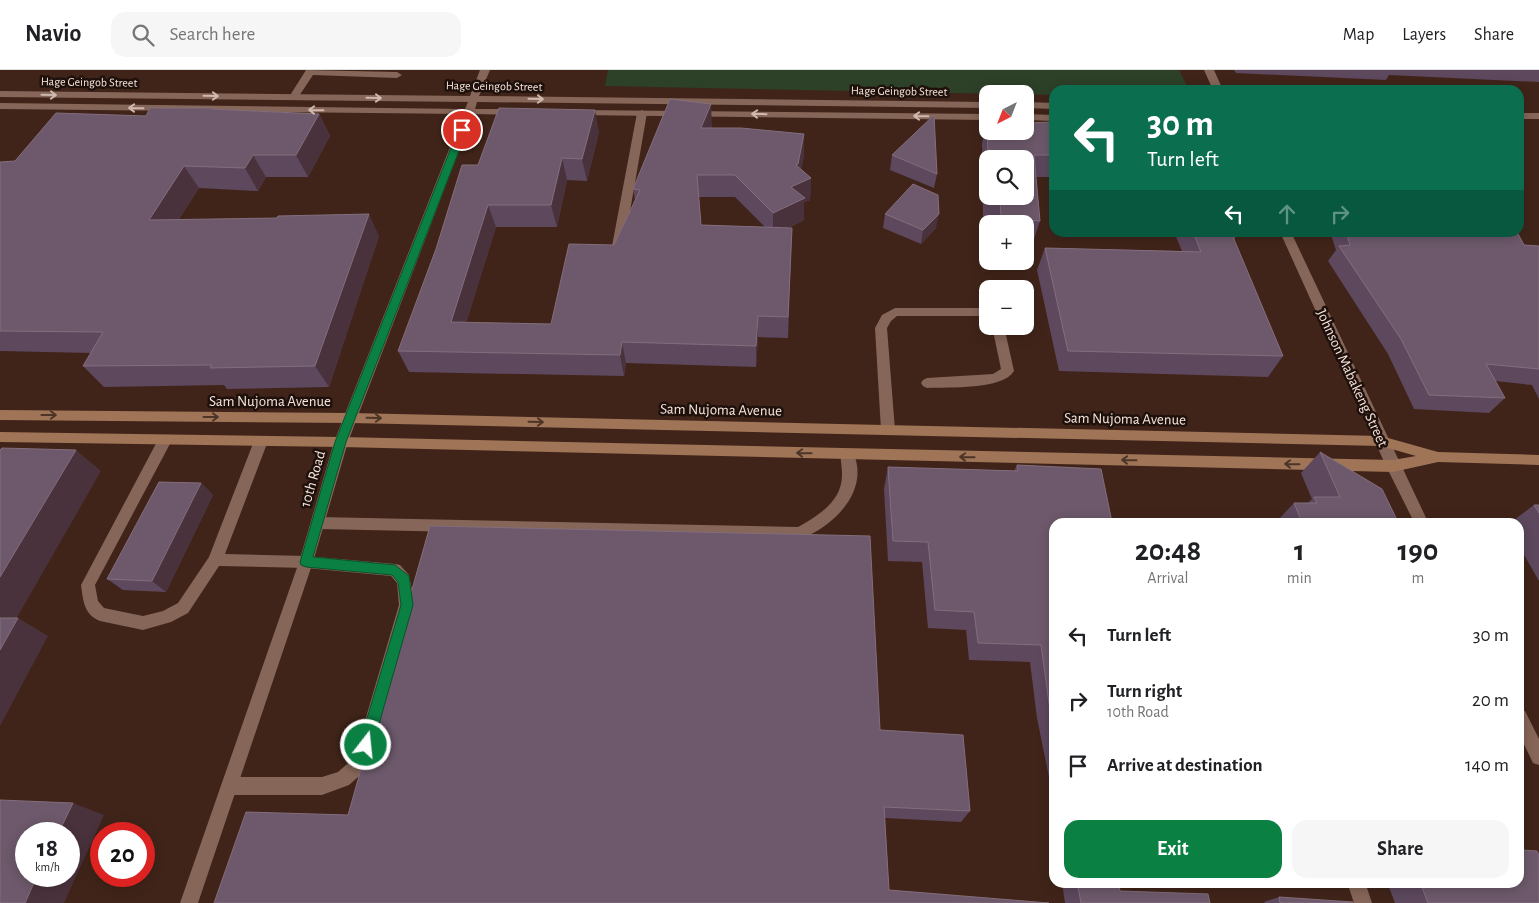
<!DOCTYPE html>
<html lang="en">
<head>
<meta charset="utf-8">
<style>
  body { margin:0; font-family:"Alegreya Sans",sans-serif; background:#f6f6f6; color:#202124; height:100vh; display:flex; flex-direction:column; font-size:19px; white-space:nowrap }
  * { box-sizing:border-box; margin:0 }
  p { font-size:16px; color:#757577 }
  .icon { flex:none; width:28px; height:28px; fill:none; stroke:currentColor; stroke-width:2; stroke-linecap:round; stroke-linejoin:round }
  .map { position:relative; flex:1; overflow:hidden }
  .panel { position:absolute; left:1049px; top:448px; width:475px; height:370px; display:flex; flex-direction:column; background:#fff; border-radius:15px; box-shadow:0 2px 12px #0003 }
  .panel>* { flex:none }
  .top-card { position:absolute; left:1049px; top:15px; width:475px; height:152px; border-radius:15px; box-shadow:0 2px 12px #0003; background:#0b6e4f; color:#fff; overflow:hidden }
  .needle { width:32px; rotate:222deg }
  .fabs { position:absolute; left:979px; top:15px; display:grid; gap:10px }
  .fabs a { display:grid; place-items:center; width:55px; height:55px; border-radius:10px; background:#fff; box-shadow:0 2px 12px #0003; font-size:25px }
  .speed { position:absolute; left:15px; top:752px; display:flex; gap:10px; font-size:25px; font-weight:700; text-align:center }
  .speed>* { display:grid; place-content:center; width:65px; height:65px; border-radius:50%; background:#fff; box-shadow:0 2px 12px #0003; line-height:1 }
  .speed small { font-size:12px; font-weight:400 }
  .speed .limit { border:8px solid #d22; background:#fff; color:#111 }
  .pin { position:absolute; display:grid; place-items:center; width:42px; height:42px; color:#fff; margin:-21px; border:2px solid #fff; border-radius:50%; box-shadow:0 1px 5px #0007 }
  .me { position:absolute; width:55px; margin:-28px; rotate:16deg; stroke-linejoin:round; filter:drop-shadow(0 0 4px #0008) }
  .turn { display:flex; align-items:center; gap:18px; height:105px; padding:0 15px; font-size:22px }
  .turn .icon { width:65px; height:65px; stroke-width:2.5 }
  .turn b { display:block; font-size:35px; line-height:42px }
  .lanes { display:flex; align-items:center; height:48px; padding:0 15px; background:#0003; justify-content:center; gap:25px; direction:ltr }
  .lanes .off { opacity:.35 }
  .eta { display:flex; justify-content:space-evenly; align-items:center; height:85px; text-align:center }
  .eta b { font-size:30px; font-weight:700; line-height:35px }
  .button { display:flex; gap:10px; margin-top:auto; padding:10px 15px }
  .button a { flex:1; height:58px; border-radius:15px; background:#0b8043; color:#fff; font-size:20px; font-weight:700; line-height:58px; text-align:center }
  .button a+a { background:#f6f6f6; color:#202124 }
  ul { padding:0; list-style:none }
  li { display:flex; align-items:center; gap:15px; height:65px; padding:0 15px }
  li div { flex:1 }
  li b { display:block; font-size:19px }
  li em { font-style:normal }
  header { display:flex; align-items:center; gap:30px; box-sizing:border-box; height:70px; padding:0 25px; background:#fff; border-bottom:1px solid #e0e0e0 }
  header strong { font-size:24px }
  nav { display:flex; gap:28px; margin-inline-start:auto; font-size:18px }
  .search { width:350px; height:45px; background:#f6f6f6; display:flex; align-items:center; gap:12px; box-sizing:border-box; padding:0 18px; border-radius:15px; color:#757577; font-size:19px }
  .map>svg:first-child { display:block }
  .green { fill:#2d4028 }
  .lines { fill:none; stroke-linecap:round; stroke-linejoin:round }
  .service { fill:#866658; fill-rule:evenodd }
  .minor { fill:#866658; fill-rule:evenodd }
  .secondary { fill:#a07457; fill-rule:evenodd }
  .wall { fill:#5d485e; fill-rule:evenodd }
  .shaded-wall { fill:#4a323c }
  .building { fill:#6d596b; stroke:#836e7d }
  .oneway { stroke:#cfb8ae }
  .oneway2 { stroke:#4c3426 }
  .route { fill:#0b8043; stroke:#07532c }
  .labels { text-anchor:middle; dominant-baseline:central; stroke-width:5; stroke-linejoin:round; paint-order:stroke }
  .far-street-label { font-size:12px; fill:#f7e4dc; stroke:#1e110c }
  .street-label { font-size:15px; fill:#f7e4dc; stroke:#1e110c }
</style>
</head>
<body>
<header>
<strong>Navio</strong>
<div class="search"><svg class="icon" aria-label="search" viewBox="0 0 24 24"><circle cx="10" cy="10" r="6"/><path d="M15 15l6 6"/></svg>Search here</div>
<nav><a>Map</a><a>Layers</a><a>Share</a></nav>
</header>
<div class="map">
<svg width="1539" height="833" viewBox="0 0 1539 833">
  <rect width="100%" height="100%" fill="#402419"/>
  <!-- green -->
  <path class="green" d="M608,0H1179L1189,20H1054V25L605,16Z"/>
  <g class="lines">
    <!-- service -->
    <path class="service" d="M306,0L397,2L402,5L397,8L313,5L297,29H291L289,27Z
      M642,40L647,43L624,176L618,180L612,176L637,43Z
      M895,238H988V246H897L891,251L887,258L895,360L893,364L888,365L883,364L881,360L875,258L882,245Z
      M992,256H1004L1014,301C1003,320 948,317 927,318L923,316L921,313L923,310L927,308L993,304L1001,299Z
      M165,365L170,366L172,370L95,515L98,531L104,538L143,546L163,541L178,533L209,487L254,371L256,367L261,366L266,367L268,371L225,484L306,486L395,494L400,495L409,505L415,535L369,693L367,699L349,715L322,725H230L224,722L221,716L224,710L230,707H322L338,702L354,688L399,535L397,513L391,506L306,498L219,496L188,543L171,552L143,560L100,551C84,545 83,530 81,515L160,366Z
      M847,379L852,380C872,419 834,457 800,469L318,459L313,457L311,453L313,449L318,447L798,457C820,445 843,430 842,403C842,395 839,387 842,380Z
      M1347,812H1365L1372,833H1354Z"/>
    <!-- minor -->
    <path class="minor" d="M480,0H490L479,26L988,32V38L477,32L475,39H517L522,42L517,45L473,44L348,372L313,492L198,833H180L299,492L334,372L463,44L0,39V33L465,39L468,32L0,27V21L470,26Z
      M1204,0H1214L1223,20H1213Z
      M1025,32L1054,33V39L1025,38Z
      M578,40L988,44V50L575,45V41Z
      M1519,43H1539V49H1519Z
      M1025,44L1054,45V51L1025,50Z
      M1280,162H1291L1428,452H1414L1386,396Z
      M1519,639L1525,641L1539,669V695L1533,693L1519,664Z"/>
    <!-- secondary -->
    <path class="secondary" d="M0,340L351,343L1381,366L1438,382L1539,385V395L1438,392L1393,402L341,377L0,372V362L341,367L1393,390L1416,386L1381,376L351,353L0,350Z"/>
  </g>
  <!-- wall -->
  <path class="wall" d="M1234,0H1539V12L1389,5L1386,10L1236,3Z
    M212,38L213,39L319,44L330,66L308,107H266L258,121L199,118L179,149L379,166L329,317L227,319L224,315L104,317L83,296L91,283L0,281V92L15,91L146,46Z
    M987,51L988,61L1054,52V107H1036L1040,151L1033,172H1025V154H995V151H983L982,73ZM988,89L1025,126H988Z
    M712,56V58L804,86L801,99L811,108L810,130L804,132V150L788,158H792L788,268L758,267L756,297L626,293L624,306L409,302L398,281L478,95L599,62L587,111L567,110L557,157H496L466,253L551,254L614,175L635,130L633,119ZM698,127H735L765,157L701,155Z
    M892,85L937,104L934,118L890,100Z
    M885,144L936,158L921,174L883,158Z
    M1174,162H1238L1234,170L1283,286L1268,307L1059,301L1037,200L1045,178L1182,181Z
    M1330,162H1517L1524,175L1539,176V329L1532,315L1495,311L1505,328L1489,343L1414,339L1388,284L1328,191L1336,180Z
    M1320,382L1398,452H1276L1294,433H1308L1312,429L1301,403Z
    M1017,395L1054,452V732L1037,648L1030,592L969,590L966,560L928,558L922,492L888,491L884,419L888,397L1014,401Z
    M201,413L213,425L166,522L123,520L107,509Z
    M1534,435H1539V511L1519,476V452H1511Z
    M880,660L970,741L961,752L885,748L889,820L214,833L348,745Z
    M1062,812H1118L1120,821L1210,833H1065Z
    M1219,812H1285L1274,816H1220Z
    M1387,812H1519L1539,833H1395Z
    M1279,827L1353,833H1265L1264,832Z"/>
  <!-- shaded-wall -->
  <path class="shaded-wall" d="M711,34L712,56L703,80L701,58Z
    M595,40L599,62L587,111L582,89Z
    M319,44L330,66L308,107L296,85Z
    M804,64V86L798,114L811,108L810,130L804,132V150L773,165V143L796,95Z
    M253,85L266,107L258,121L245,98Z
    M562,88L567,110L557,157L551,135Z
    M184,96L199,118L165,172L149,150Z
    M488,135L496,157L460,273L451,252Z
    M369,144L379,166L329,317L315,296Z
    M939,144L936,158L921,174L923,160Z
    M758,246V267L756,297V276Z
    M622,272L626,293L624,306L620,285Z
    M76,380L101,401L7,565L0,561V507Z
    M201,413L213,425L166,522L152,511Z
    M18,548L48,566L0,656V580Z
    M73,733L104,745L64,833H25L37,806H69V764H58Z"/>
  <!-- building -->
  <path class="building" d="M670,29L711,34L701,58H741L804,64L798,94L796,95L811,108L791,117L805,128L773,143L735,105H697L701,155L792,158L788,247L758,246L756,276L622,272L620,285L398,281L436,179L462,95H478L499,38L595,40L582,89L562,88L551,135H488L451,252L551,254L569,174L614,175L640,120L633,119Z
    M150,38H212L211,39L319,44L296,85H253L245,98L184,96L149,150L277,148L278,146L369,144L315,296L210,298L212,295L83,296L103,262L0,261V92L15,91L56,43L146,46Z
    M934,45L937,104L892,85Z
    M987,51H988V61H1025V53L1054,52V85H1034L1040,151L1001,148L1000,130L989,129V126H1025V89H988Z
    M913,114L938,125L939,144L923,160L885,144Z
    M1193,162H1231L1283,286L1068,281L1045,178L1201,182Z
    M1346,162H1517L1524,175L1539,176V299L1486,294L1505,328L1429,325L1401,269L1339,176L1350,175Z
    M2,378L76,380L0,507V380Z
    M1320,382L1382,419L1398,452H1302L1294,433H1317L1314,427H1340Z
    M1017,395L1101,399L1112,452H1054V656L1049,633L1041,575L978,573L974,542L935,540L928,472L893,471L888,397L1018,401Z
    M159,412L201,413L152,511L107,509Z
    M1534,435H1539V443Z
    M430,456L870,466L880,660L963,665L970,741L884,737L889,820L1049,833H214L246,742L348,745Z
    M0,548H18L0,580Z
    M0,730L73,733L58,764H26V806H37L25,833H0Z
    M1519,773L1522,780L1537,781L1539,785V833H1428L1420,812H1519Z
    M1077,812H1118L1120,821L1208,824L1210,833H1081Z
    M1279,827L1353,832V833H1280Z"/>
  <!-- one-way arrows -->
  <defs><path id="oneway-shaft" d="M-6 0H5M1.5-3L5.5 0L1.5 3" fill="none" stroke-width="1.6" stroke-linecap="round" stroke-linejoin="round" transform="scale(1.25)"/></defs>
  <g class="oneway">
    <use href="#oneway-shaft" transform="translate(49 25) rotate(1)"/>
    <use href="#oneway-shaft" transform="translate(211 26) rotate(1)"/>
    <use href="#oneway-shaft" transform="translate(374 28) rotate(1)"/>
    <use href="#oneway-shaft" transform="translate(536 29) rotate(1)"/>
    <use href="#oneway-shaft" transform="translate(136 38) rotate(-179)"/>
    <use href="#oneway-shaft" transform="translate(316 40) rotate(-179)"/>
    <use href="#oneway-shaft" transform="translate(759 44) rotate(-179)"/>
    <use href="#oneway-shaft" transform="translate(921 46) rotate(-179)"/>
  </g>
  <g class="oneway2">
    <use href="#oneway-shaft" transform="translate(49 345)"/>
    <use href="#oneway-shaft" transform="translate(211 347)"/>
    <use href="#oneway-shaft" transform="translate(374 348) rotate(1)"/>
    <use href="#oneway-shaft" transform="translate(536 352) rotate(1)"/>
    <use href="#oneway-shaft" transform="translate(804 383) rotate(-179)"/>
    <use href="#oneway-shaft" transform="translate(967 387) rotate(-179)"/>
    <use href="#oneway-shaft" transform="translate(1129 390) rotate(-179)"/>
    <use href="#oneway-shaft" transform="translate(1292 394) rotate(-179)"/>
  </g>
  <!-- route -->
  <path class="route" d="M462,57L467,60L346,372L313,487L395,495L409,506L413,535L373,675L371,680L366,682L361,680L359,675L401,535L398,512L392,505L306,497L301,495L300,492L335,372L458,60Z"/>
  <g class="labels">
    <!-- far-street labels -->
    <g class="far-street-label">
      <text transform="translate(89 12) rotate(1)">Hage Geingob Street</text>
      <text transform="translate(494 16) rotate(1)">Hage Geingob Street</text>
      <text transform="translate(899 21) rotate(1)">Hage Geingob Street</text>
    </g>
    <!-- street labels -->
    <g class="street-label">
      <text transform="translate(1352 308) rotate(65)">Johnson Mabakeng Street</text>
      <text x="270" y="331">Sam Nujoma Avenue</text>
      <text transform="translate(721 340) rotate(1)">Sam Nujoma Avenue</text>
      <text transform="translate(1125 349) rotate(1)">Sam Nujoma Avenue</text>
      <text transform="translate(313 409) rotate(-74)">10th Road</text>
    </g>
  </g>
</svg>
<div class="fabs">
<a><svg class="needle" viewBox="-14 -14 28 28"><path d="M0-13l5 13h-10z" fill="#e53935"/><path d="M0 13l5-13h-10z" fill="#757577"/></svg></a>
<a><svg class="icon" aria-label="search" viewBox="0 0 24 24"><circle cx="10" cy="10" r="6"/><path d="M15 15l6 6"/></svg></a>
<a>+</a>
<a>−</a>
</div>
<div class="speed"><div>18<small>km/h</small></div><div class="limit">20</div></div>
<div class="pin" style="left:462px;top:60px;background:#d93025"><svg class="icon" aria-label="arrive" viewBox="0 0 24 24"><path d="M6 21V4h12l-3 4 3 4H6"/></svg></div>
<svg class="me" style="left:366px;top:675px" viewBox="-20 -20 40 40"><circle r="17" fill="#0b8043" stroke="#fff" stroke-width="3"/><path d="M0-11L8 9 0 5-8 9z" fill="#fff"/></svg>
<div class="top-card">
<div class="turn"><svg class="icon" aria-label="left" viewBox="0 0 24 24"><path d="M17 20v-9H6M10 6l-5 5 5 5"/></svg><div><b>30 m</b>Turn left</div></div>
<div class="lanes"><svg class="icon" aria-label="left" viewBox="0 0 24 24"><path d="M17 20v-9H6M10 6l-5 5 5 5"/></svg><svg class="icon off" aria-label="ahead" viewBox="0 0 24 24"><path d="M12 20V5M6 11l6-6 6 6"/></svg><svg class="icon off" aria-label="right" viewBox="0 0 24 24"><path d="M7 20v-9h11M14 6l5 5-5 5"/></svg></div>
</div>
<section class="panel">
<div class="eta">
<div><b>20:48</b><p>Arrival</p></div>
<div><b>1</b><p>min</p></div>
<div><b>190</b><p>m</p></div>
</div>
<ul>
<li><svg class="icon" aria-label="left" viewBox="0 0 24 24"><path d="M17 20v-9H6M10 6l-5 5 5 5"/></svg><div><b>Turn left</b></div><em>30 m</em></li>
<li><svg class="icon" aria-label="right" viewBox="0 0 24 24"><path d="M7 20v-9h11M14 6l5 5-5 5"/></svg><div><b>Turn right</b><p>10th Road</p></div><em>20 m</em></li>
<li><svg class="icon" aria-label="arrive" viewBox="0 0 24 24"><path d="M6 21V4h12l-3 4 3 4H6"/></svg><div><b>Arrive at destination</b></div><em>140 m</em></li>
</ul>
<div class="button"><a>Exit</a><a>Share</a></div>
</section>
</div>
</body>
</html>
